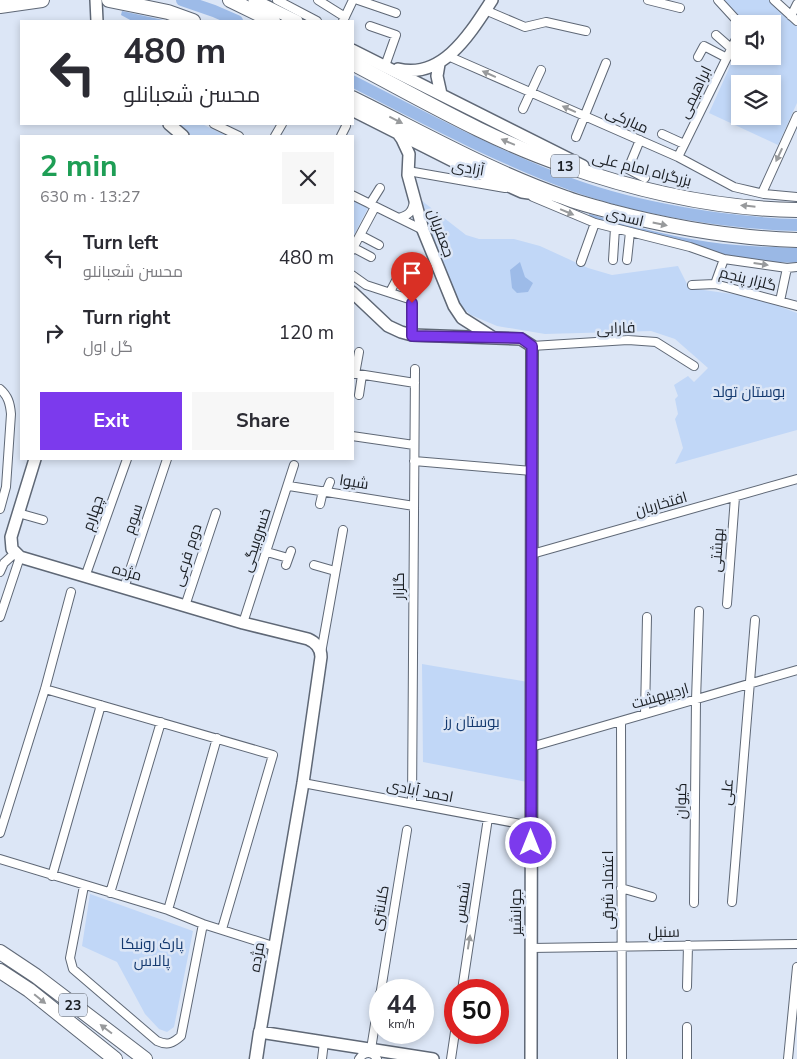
<!DOCTYPE html>
<html lang="en">
<head>
<meta charset="utf-8">
<style>
  body { margin:0; font-family:"Nunito Sans",Cairo,sans-serif; background:#f7f7f7; color:#2b2b33; height:100vh; display:flex; flex-direction:column; font-size:19px; white-space:nowrap }
  * { box-sizing:border-box; margin:0 }
  p { font-size:16px; color:#7c7c81 }
  .icon { flex:none; width:28px; height:28px; fill:none; stroke:currentColor; stroke-width:2; stroke-linecap:round; stroke-linejoin:round }
  .map { position:relative; flex:1; overflow:hidden }
  .side { position:absolute; left:20px; top:135px; width:334px; height:325px; display:flex; flex-direction:column; background:#fff; border-radius:0px; box-shadow:0 2px 8px #0003 }
  .side>* { flex:none }
  .guide { position:absolute; left:20px; top:20px; width:334px; height:105px; border-radius:0px; box-shadow:0 2px 8px #0003; background:#fff; color:#2b2b33; overflow:hidden }
  .buttons { position:absolute; left:731px; top:15px; display:grid; gap:10px }
  .buttons a { display:grid; place-items:center; width:50px; height:50px; border-radius:0px; background:#fff; box-shadow:0 2px 8px #0003; font-size:25px }
  .speed { position:absolute; left:369px; top:979px; display:flex; gap:10px; font-size:25px; font-weight:700; text-align:center }
  .speed>* { display:grid; place-content:center; width:65px; height:65px; border-radius:50%; background:#fff; box-shadow:0 2px 8px #0003; line-height:1 }
  .speed small { font-size:12px; font-weight:400 }
  .speed .limit { border:8px solid #d22; background:#fff; color:#111 }
  .pin { position:absolute; display:grid; place-items:center; width:42px; height:42px; color:#fff; margin:-51px -21px; border-radius:50% 50% 50% 0; rotate:-45deg; box-shadow:0 0 5px #0007 }
  .pin .icon { rotate:45deg }
  .me { position:absolute; width:55px; margin:-28px; rotate:0deg; stroke-linejoin:round; filter:drop-shadow(0 0 4px #0008) }
  .turn { display:flex; align-items:center; gap:18px; height:105px; padding:0 20px; font-size:22px }
  .turn .icon { width:65px; height:65px; stroke-width:2.5 }
  .turn b { display:block; font-size:35px; line-height:42px }
  .round { display:grid; place-items:center; flex:none; width:52px; height:52px; border-radius:0px; background:#f7f7f7 }
  .head { display:flex; align-items:center; justify-content:space-between; height:85px; padding:0 20px }
  h1 { font-size:30px; font-weight:700; line-height:38px; color:#1e9e55 }
  .action { display:flex; gap:10px; margin-top:auto; padding:10px 20px }
  .action a { flex:1; height:58px; border-radius:0px; background:#7c3aed; color:#fff; font-size:20px; font-weight:700; line-height:58px; text-align:center }
  .action a+a { background:#f7f7f7; color:#2b2b33 }
  ul { padding:0; list-style:none }
  li { display:flex; align-items:center; gap:15px; height:75px; padding:0 20px }
  li div { flex:1 }
  li b { display:block; font-size:19px }
  li em { font-style:normal }
  .map>svg:first-child { display:block }
  .green { fill:#c1d7f7; fill-rule:evenodd }
  .forest { fill:#9ab8e5 }
  .water { fill:#9dbbe8 }
  .lines { fill:none; stroke-linecap:round; stroke-linejoin:round }
  .river { stroke:#9dbbe8; stroke-width:12 }
  .street-casing { stroke:#5f6876; stroke-width:10 }
  .secondary-casing { stroke:#5f6876; stroke-width:14 }
  .primary-casing { stroke:#5f6876; stroke-width:15 }
  .highway-casing { stroke:#5f6876; stroke-width:16 }
  .street { stroke:#fff; stroke-width:8 }
  .secondary { stroke:#fff; stroke-width:11 }
  .primary { stroke:#fff; stroke-width:12 }
  .highway { stroke:#fff; stroke-width:14 }
  .oneway { fill:#989a9c }
  .route-casing { stroke:#51269a; stroke-width:12 }
  .route { stroke:#7c3aed; stroke-width:9 }
  .labels { text-anchor:middle; dominant-baseline:central; stroke-width:5; stroke-linejoin:round; paint-order:stroke }
  .shield { fill:#dce6f6; stroke:#545a62; stroke-width:1 }
  .shield-label { font-size:14px; font-weight:bold; fill:#1a1e23 }
  .street-label { font-size:15px; fill:#1a1e23; stroke:#dce6f6 }
  .park-label { font-size:15px; fill:#14396f; stroke:#dce6f6 }
</style>
</head>
<body>
<div class="map">
<svg width="797" height="1059" viewBox="0 0 797 1059">
  <rect width="100%" height="100%" fill="#dce6f6"/>
  <!-- green -->
  <path class="green" d="M724,0H769L797,27V103L778,145L709,113L740,44V56H772V24H744ZM740,84H772V116H740Z
    M176,124H202L227,136H189Z
    M417,197L466,235L479,239H514L540,246L588,268L612,275L678,266L689,288L754,297L797,313V430L675,464L683,448L675,419L678,414L675,399L678,396L674,385L688,376L694,382L708,368L675,339L651,331L545,334L497,326L471,315L458,304Z
    M353,201L368,208L353,237Z
    M422,664L528,682L527,782L423,762Z
    M90,894L193,931L174,1027L167,1032L159,1029L145,1014L117,962L82,946Z"/>
  <!-- forest -->
  <path class="forest" d="M122,11L168,21H132L121,15Z
    M589,214C628,225 669,236 709,242C738,246 768,247 797,248V263L774,262L727,255L590,218Z"/>
  <!-- water -->
  <path class="water" d="M520,262L525,277L533,283L528,292L517,293L512,288L510,270Z"/>
  <g class="lines">
    <!-- river -->
    <path class="river" d="M182,0L214,11L237,21
      M352,81C424,118 497,157 573,185C639,209 727,223 797,225"/>
    <defs>
      <path id="street" d="M277,0L317,21
        M318,0L345,17
        M358,0L396,13
        M648,0L680,8
        M718,0L740,24
        M774,0L797,21
        M485,10L525,27L546,22L586,31
        M791,16L797,4
        M343,21L353,0
        M370,26L396,35L385,66
        M716,35L732,49
        M448,56L678,157L734,187L764,194L797,197
        M698,57L704,46L727,58
        M523,109L541,70
        M214,124L239,136
        M662,134L684,144
        M275,136L282,124
        M341,136L346,126
        M576,137L606,63
        M640,140L628,169L645,178
        M678,157L736,39
        M408,171L505,188
        M762,193L797,116
        M352,195L423,230
        M533,197L595,223L690,247L724,259L787,268L797,267
        M370,204L380,188
        M399,218C409,215 412,212 414,202
        M360,235L379,245
        M354,248L371,257
        M352,250L375,207
        M613,260L615,228
        M627,260L630,232
        M581,262L595,223
        M352,275L366,285L409,299L412,303V335
        M715,284L724,259
        M692,285L715,284L797,306
        M390,292L401,271
        M780,301L787,268
        M532,346L628,340L656,342L694,366
        M352,373L415,383
        M355,374L359,352
        M0,389C8,396 10,403 11,414L6,487L0,509
        M359,395L362,375
        M352,436L414,445
        M414,461L532,471
        M289,486L414,506
        M326,492L330,482
        M320,504L323,491
        M18,513L43,520
        M267,552L288,558
        M532,554L797,479
        M286,565L291,551
        M314,565L335,571
        M0,572L4,563L15,553
        M85,577L127,459
        M124,588L167,459
        M727,604L735,497
        M185,606L216,513
        M0,617L20,557
        M243,623L294,465
        M321,653L343,530
        M45,689L273,755L222,929
        M645,714L647,617
        M621,721L622,1059
        M531,747L797,670
        M303,783L531,826
        M412,803L415,369
        M0,833L45,689L71,592
        M0,859L168,910L203,924L276,947
        M52,876L101,705
        M84,886L70,958L73,969L157,1041C168,1046 173,1043 181,1036L203,924
        M621,888L652,897
        M110,893L161,722
        M732,902L755,620
        M694,903L696,700L699,611
        M168,910L217,738
        M531,948L797,944
        M687,987L688,945
        M381,990L407,830
        M462,990L488,818
        M371,1049L380,993
        M322,1059L324,1042
        M359,1059C364,1051 373,1051 377,1059
        M451,1059L455,1032
        M687,1059V1027
        M788,1059L797,967"/>
      <path id="secondary" d="M96,0L97,21
        M254,0L297,21
        M352,50L583,166
        M439,64L437,76L441,94
        M398,69C443,80 471,32 492,0
        M352,110L457,163L522,192L549,196
        M169,124L183,136
        M397,132L402,139L409,154L408,175L423,230L454,306L462,318L492,337
        M352,292L388,326L401,332L412,335L521,339L532,346L531,1059
        M35,459L11,537L12,549L20,557L243,623L308,639C315,642 321,648 321,657L303,783L260,1032L433,1059"/>
      <path id="primary" d="M256,1059L260,1032"/>
      <path id="highway" d="M109,0L168,12L193,21
        M230,0L273,21
        M0,6L42,0
        M352,63C421,99 490,140 564,165C638,191 718,209 797,210
        M352,98C423,133 491,172 566,198C581,204 597,207 613,212C674,228 734,238 797,240
        M0,952L36,976L145,1059
        M0,971L29,990L115,1059"/>
    </defs>
    <!-- street casing -->
    <use href="#street" class="street-casing"/>
    <!-- secondary casing -->
    <use href="#secondary" class="secondary-casing"/>
    <!-- primary casing -->
    <use href="#primary" class="primary-casing"/>
    <!-- highway casing -->
    <use href="#highway" class="highway-casing"/>
    <!-- street -->
    <use href="#street" class="street"/>
    <!-- secondary -->
    <use href="#secondary" class="secondary"/>
    <!-- primary -->
    <use href="#primary" class="primary"/>
    <!-- highway -->
    <use href="#highway" class="highway"/>
  </g>
  <!-- one-way arrows -->
  <defs><path id="oneway-solid" d="M-6-.8H1V-3.2L6.5 0L1 3.2V.8H-6Z" transform="scale(1.25)"/></defs>
  <g class="oneway">
    <use href="#oneway-solid" transform="translate(489 74) rotate(-156)"/>
    <use href="#oneway-solid" transform="translate(569 109) rotate(-156)"/>
    <use href="#oneway-solid" transform="translate(396 120) rotate(27)"/>
    <use href="#oneway-solid" transform="translate(508 142) rotate(-157)"/>
    <use href="#oneway-solid" transform="translate(779 155) rotate(115)"/>
    <use href="#oneway-solid" transform="translate(748 206) rotate(-174)"/>
    <use href="#oneway-solid" transform="translate(567 212) rotate(23)"/>
    <use href="#oneway-solid" transform="translate(660 224) rotate(12)"/>
    <use href="#oneway-solid" transform="translate(761 264) rotate(8)"/>
    <use href="#oneway-solid" transform="translate(469 942) rotate(-81)"/>
    <use href="#oneway-solid" transform="translate(40 999) rotate(39)"/>
    <use href="#oneway-solid" transform="translate(106 1029) rotate(-143)"/>
  </g>
  <g class="lines">
    <defs>
      <path id="route" d="M412,303V336L521,338L532,346L531,843"/>
    </defs>
    <!-- route casing -->
    <use href="#route" class="route-casing"/>
    <!-- route -->
    <use href="#route" class="route"/>
  </g>
  <g class="labels">
    <!-- shield labels -->
    <g class="shield">
      <rect x="551" y="154.5" width="28" height="23" rx="4"/>
      <rect x="59" y="993.5" width="28" height="23" rx="4"/>
    </g>
    <g class="shield-label">
      <text x="565" y="166">13</text>
      <text x="73" y="1005">23</text>
    </g>
    <!-- street labels -->
    <g class="street-label">
      <text transform="translate(695 92) rotate(-64)">ابراهیمی</text>
      <text transform="translate(627 120) rotate(24)">مبارکی</text>
      <text transform="translate(468 168) rotate(10)">آزادی</text>
      <text transform="translate(642 169) rotate(14)">بزرگراه امام علی</text>
      <text transform="translate(625 217) rotate(14)">اسدی</text>
      <text transform="translate(441 233) rotate(70)">جعفریان</text>
      <text transform="translate(748 279) rotate(14)">گلزار پنجم</text>
      <text transform="translate(616 328) rotate(-2)">فارابی</text>
      <text transform="translate(354 482) rotate(9)">شیوا</text>
      <text transform="translate(661 504) rotate(-16)">افتخاریان</text>
      <text transform="translate(93 513) rotate(-71)">چهارم</text>
      <text transform="translate(133 519) rotate(-72)">سوم</text>
      <text transform="translate(256 540) rotate(-72)">خسروبیگی</text>
      <text transform="translate(717 550) rotate(-86)">بهشتی</text>
      <text transform="translate(187 555) rotate(-72)">دوم فرعی</text>
      <text transform="translate(127 572) rotate(16)">مژده</text>
      <text transform="translate(399 586) rotate(-90)">گلزار</text>
      <text transform="translate(660 696) rotate(-16)">اردیبهشت</text>
      <text transform="translate(420 791) rotate(11)">احمد آبادی</text>
      <text transform="translate(727 792) rotate(-85)">علی</text>
      <text transform="translate(681 801) rotate(-89)">کیوان</text>
      <text transform="translate(608 890) rotate(-90)">اعتماد شرقی</text>
      <text transform="translate(462 902) rotate(-81)">شمس</text>
      <text transform="translate(380 908) rotate(-80)">کلانتری</text>
      <text transform="translate(516 912) rotate(-90)">جوانشیر</text>
      <text transform="translate(664 932) rotate(-1)">سنبل</text>
      <text transform="translate(257 957) rotate(-80)">مژده</text>
    </g>
    <!-- park labels -->
    <g class="park-label">
      <text x="749" y="392">بوستان تولد</text>
      <text x="472" y="722">بوستان رز</text>
      <text x="152" y="944">پارک رونیکا<tspan x="152" dy="17">پالاس</tspan></text>
    </g>
  </g>
</svg>
<div class="buttons">
<a><svg class="icon" aria-label="sound" viewBox="0 0 24 24"><path d="M4 9h4l5-4v14l-5-4H4zM17 9q2 3 0 6"/></svg></a>
<a><svg class="icon" aria-label="layers" viewBox="0 0 24 24"><path d="M12 4l9 5-9 5-9-5zM3 14l9 5 9-5"/></svg></a>
</div>
<div class="speed"><div>44<small>km/h</small></div><div class="limit">50</div></div>
<div class="pin" style="left:412px;top:303px;background:#d93025"><svg class="icon" aria-label="arrive" viewBox="0 0 24 24"><path d="M6 21V4h12l-3 4 3 4H6"/></svg></div>
<svg class="me" style="left:531px;top:843px" viewBox="-20 -20 40 40"><circle r="17" fill="#7c3aed" stroke="#fff" stroke-width="3"/><path d="M0-11L8 9 0 5-8 9z" fill="#fff"/></svg>
<div class="guide">
<div class="turn"><svg class="icon" aria-label="left" viewBox="0 0 24 24"><path d="M17 20v-9H6M10 6l-5 5 5 5"/></svg><div><b>480 m</b>محسن شعبانلو</div></div>
</div>
<section class="side">
<div class="head"><div><h1>2 min</h1><p>630 m · 13:27</p></div><a class="round"><svg class="icon" aria-label="close" viewBox="0 0 24 24"><path d="M6 6l12 12M18 6L6 18"/></svg></a></div>
<ul>
<li><svg class="icon" aria-label="left" viewBox="0 0 24 24"><path d="M17 20v-9H6M10 6l-5 5 5 5"/></svg><div><b>Turn left</b><p>محسن شعبانلو</p></div><em>480 m</em></li>
<li><svg class="icon" aria-label="right" viewBox="0 0 24 24"><path d="M7 20v-9h11M14 6l5 5-5 5"/></svg><div><b>Turn right</b><p>گل اول</p></div><em>120 m</em></li>
</ul>
<div class="action"><a>Exit</a><a>Share</a></div>
</section>
</div>
</body>
</html>
